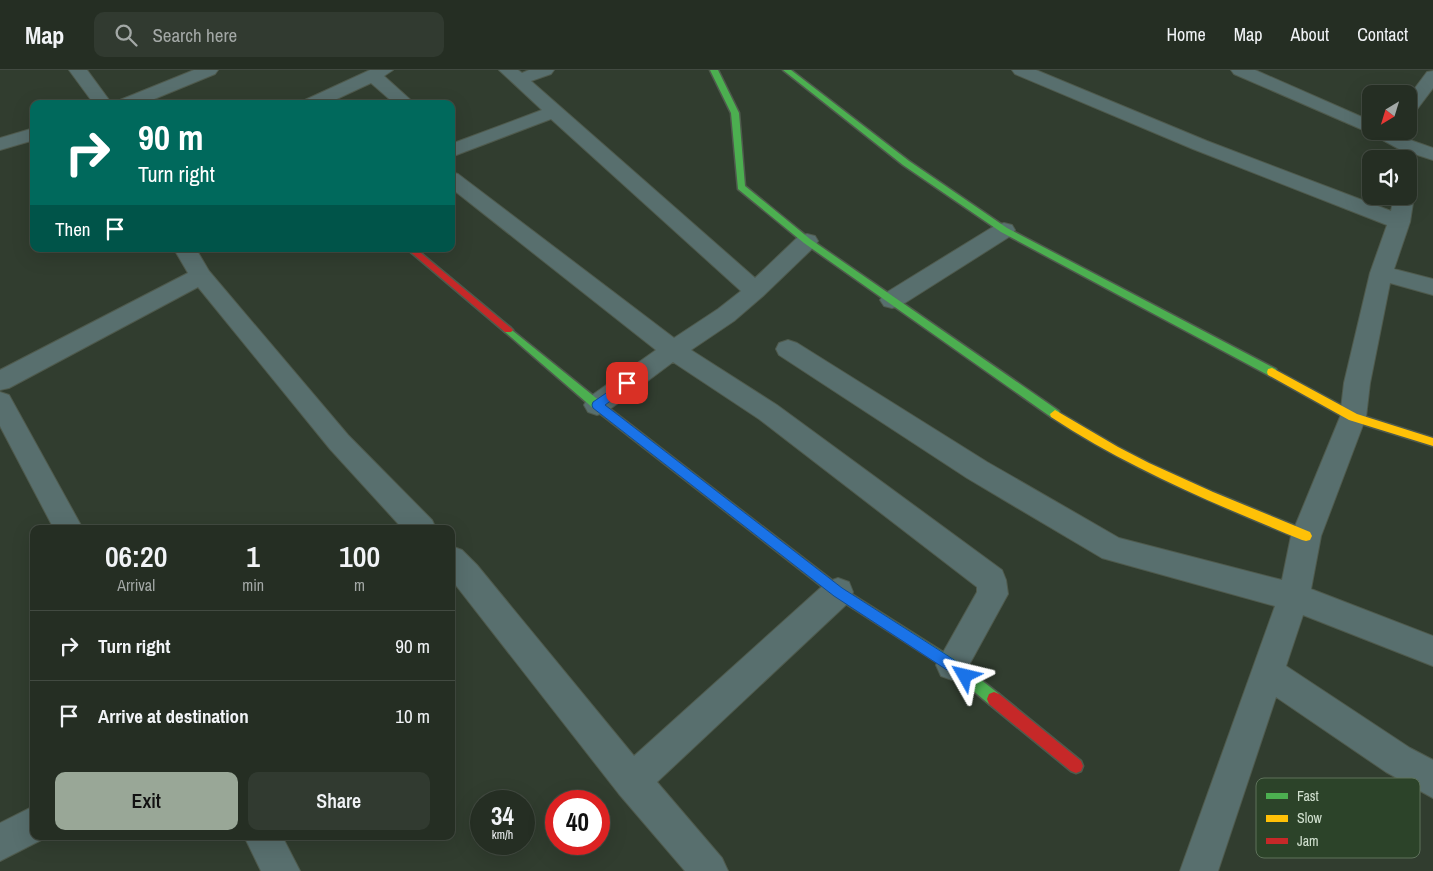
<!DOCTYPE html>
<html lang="en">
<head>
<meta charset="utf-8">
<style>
  body { margin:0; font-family:"Archivo Narrow",sans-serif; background:#313a30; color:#f1f3f6; height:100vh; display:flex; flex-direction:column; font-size:19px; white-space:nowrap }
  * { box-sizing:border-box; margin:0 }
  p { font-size:16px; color:#a3a8a6 }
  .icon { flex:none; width:28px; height:28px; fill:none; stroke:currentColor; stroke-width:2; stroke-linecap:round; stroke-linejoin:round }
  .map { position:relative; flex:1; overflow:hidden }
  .sheet { position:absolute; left:30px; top:455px; width:425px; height:315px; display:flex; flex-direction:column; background:#252e23; border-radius:10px; box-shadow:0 5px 20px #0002,0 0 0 1px #424a41 }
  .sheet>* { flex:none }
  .banner { position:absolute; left:30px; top:30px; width:425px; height:152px; border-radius:10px; box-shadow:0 5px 20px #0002,0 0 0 1px #424a41; background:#00695c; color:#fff; overflow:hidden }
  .needle { width:32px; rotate:218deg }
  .controls { position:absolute; left:1362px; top:15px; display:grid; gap:10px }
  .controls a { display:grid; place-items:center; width:55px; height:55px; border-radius:10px; background:#252e23; box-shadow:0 5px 20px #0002,0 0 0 1px #424a41; font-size:25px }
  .speed { position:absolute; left:470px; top:720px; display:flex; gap:10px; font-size:25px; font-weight:700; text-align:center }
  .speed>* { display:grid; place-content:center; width:65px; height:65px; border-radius:50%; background:#252e23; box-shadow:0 5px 20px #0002,0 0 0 1px #424a41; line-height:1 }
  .speed small { font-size:12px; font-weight:400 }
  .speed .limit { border:8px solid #d22; background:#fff; color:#111 }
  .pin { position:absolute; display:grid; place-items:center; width:42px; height:42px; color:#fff; margin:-21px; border-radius:10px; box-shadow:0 2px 8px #0006 }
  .me { position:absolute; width:55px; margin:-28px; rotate:307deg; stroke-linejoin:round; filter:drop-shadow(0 0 4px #0008) }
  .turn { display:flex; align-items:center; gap:18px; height:105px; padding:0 25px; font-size:22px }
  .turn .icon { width:65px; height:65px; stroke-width:2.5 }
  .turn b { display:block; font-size:35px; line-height:42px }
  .then { display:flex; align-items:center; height:48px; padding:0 25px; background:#0003; gap:10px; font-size:19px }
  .eta { display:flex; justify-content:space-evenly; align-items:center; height:85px; text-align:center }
  .eta b { font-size:30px; font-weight:600; line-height:35px }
  .button { display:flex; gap:10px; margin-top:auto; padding:10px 25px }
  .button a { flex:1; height:58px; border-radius:10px; background:#99a797; color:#111; font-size:20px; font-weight:600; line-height:58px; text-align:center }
  .button a+a { background:#313a30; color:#f1f3f6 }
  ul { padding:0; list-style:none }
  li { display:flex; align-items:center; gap:15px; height:70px; padding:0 25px; border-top:1px solid #424a41 }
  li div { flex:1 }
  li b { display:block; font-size:19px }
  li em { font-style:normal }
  header { display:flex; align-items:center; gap:30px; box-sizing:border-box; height:70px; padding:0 25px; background:#252e23; border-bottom:1px solid #424a41 }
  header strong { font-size:24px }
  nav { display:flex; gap:28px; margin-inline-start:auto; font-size:18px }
  .search { width:350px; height:45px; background:#313a30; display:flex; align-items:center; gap:12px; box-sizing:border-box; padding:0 18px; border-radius:10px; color:#a3a8a6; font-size:19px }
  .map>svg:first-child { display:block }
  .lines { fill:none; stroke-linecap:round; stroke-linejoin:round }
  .street-casing { stroke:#4f5a4d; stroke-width:2 }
  .fast-casing { stroke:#4f5a4d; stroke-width:3 }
  .slow-casing { stroke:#4f5a4d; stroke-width:3 }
  .jam-casing { stroke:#4f5a4d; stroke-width:3 }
  .street { fill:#586f6e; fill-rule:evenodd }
  .fast { fill:#4caf50; fill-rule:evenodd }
  .slow { fill:#ffc107; fill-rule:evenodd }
  .jam { fill:#c62828; fill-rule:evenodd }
  .route { fill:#1a73e8; stroke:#114b97 }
  .key { fill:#2c4329; stroke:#5e725b; stroke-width:1 }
  .key-label { font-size:14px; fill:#d1e0cf }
</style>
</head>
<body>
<header>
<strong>Map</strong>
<div class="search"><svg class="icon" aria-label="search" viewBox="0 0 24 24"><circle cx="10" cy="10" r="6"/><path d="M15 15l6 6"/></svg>Search here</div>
<nav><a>Home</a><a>Map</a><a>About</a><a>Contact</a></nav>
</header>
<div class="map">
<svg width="1433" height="801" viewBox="0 0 1433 801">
  <rect width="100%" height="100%" fill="#313d2f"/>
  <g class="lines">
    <defs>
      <path id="street" d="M69,0H87L112,34H94Z
        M194,0H218L215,4L142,34H117L120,30Z
        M370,0H393L384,6L415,34H395L371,13L326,34H302L305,30Z
        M499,0H518L522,3L529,0H554L551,4L531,11L755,208L799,166L807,164L815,166L818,171L815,176L763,226L734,251L691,280L777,335L1002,500L1006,510L1008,524L963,606L952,610L941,606L936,595L977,522V517L759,349L673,292L606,342L597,345L588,342L584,335L588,328L656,280L451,118V102L458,104L674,268L718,239L741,221L551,49L451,87V74L542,40Z
        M1012,0H1036L1207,71L1391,141L1394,126H1409V121L1414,126L1410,152L1394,199L1433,209V225L1390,213L1370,313L1366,347L1321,466L1311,519L1433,566V596L1303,545L1286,596L1410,678L1433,690V728L1386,702L1276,627L1218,801H1180L1275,536L1102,488L967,408L779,285L776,279L779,273L788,270L797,273L987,392L1119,468L1282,510L1291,466L1340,347L1344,313L1370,203L1387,155L1193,79L1015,4Z
        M1231,0H1255L1371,51V61H1393L1413,71L1433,78V90L1399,79L1370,63L1234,4Z
        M1433,1V18L1415,42L1409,43V26L1427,2Z
        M34,58V70L0,80V68Z
        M1004,153L1012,155L1015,160L1012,165L900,236L892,238L884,236L880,230L884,224L996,155Z
        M174,179H196L209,201L348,365L432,450L436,459H403L330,379L198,217L9,318L0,320V300L188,203Z
        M0,322L9,325L83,459H54L0,356Z
        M451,476L462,480L477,495L634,686L827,512L838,508L849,512L853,522L849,532L657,712L722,788L728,801H685L619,724L451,509Z
        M34,736V766L47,767L0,791V753Z
        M244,766H282L300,801H261Z"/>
      <path id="fast" d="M710,0H718L739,43L745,116L810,169L1059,341L1060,344L1059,347H1051L804,173L738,119L731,43Z
        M783,0H791L909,91L1007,158L1276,299L1277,302L1276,305H1268L1001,162L903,95Z
        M508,257L601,332L842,518L957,591L999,624L1001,629L999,634L994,636L989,634L947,599L834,526L593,338L505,262L503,260Z"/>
      <path id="slow" d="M1272,298L1357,344L1433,368V376L1349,350L1268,305L1267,302L1268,299Z
        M1055,340L1118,377L1149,393L1213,422L1310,462L1312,466L1310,470L1306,471L1302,470C1215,434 1130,399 1051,347L1050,344Z"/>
      <path id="jam" d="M407,179H416L511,258L513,260L511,262H505Z
        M994,622L999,624L1081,691L1083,696L1081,701L1076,703L1071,701L989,634L987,629L989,624Z"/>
    </defs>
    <!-- street casing -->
    <use href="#street" class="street-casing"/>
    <!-- fast casing -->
    <use href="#fast" class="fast-casing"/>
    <!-- slow casing -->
    <use href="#slow" class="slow-casing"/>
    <!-- jam casing -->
    <use href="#jam" class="jam-casing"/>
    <!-- street -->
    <use href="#street" class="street"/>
    <!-- fast -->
    <use href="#fast" class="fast"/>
    <!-- slow -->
    <use href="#slow" class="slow"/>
    <!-- jam -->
    <use href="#jam" class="jam"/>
  </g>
  <!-- route -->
  <path class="route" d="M627,309L631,310L632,313L631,316L605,335L842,518L956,591L970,602L972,606L970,611L965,613L947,600L834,526L593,338L592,335L593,332Z"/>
  <!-- legend -->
  <rect x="1256" y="708" width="164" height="80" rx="8" class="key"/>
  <rect x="1266" y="723" width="22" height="6" fill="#4caf50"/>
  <rect x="1266" y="745" width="22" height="7" fill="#ffc107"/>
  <rect x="1266" y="768" width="22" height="6" fill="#c62828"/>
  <g class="key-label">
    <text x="1297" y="731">Fast</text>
    <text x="1297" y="753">Slow</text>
    <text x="1297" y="776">Jam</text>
  </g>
</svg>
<div class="controls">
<a><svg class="needle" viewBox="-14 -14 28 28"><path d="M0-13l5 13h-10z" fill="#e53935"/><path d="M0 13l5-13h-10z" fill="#a3a8a6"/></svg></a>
<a><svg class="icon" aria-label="sound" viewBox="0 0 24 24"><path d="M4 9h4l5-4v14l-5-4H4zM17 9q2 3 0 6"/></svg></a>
</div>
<div class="speed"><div>34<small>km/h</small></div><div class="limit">40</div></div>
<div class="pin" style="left:627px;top:313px;background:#d93025"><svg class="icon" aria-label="arrive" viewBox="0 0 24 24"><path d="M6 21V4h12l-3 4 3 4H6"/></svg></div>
<svg class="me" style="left:965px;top:606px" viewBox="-20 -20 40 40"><path d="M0-17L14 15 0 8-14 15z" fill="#1a73e8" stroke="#fff" stroke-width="4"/></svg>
<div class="banner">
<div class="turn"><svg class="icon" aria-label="right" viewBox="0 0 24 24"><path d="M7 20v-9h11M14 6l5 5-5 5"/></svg><div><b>90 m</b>Turn right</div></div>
<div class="then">Then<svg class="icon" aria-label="arrive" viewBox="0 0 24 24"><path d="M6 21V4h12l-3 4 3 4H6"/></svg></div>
</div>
<section class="sheet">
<div class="eta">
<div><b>06:20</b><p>Arrival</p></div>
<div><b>1</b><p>min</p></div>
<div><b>100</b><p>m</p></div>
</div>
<ul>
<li><svg class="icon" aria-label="right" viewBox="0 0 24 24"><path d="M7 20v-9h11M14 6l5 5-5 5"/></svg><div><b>Turn right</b></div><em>90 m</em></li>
<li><svg class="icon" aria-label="arrive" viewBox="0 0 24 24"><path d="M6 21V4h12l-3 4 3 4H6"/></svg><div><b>Arrive at destination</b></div><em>10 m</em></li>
</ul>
<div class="button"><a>Exit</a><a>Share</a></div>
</section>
</div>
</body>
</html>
